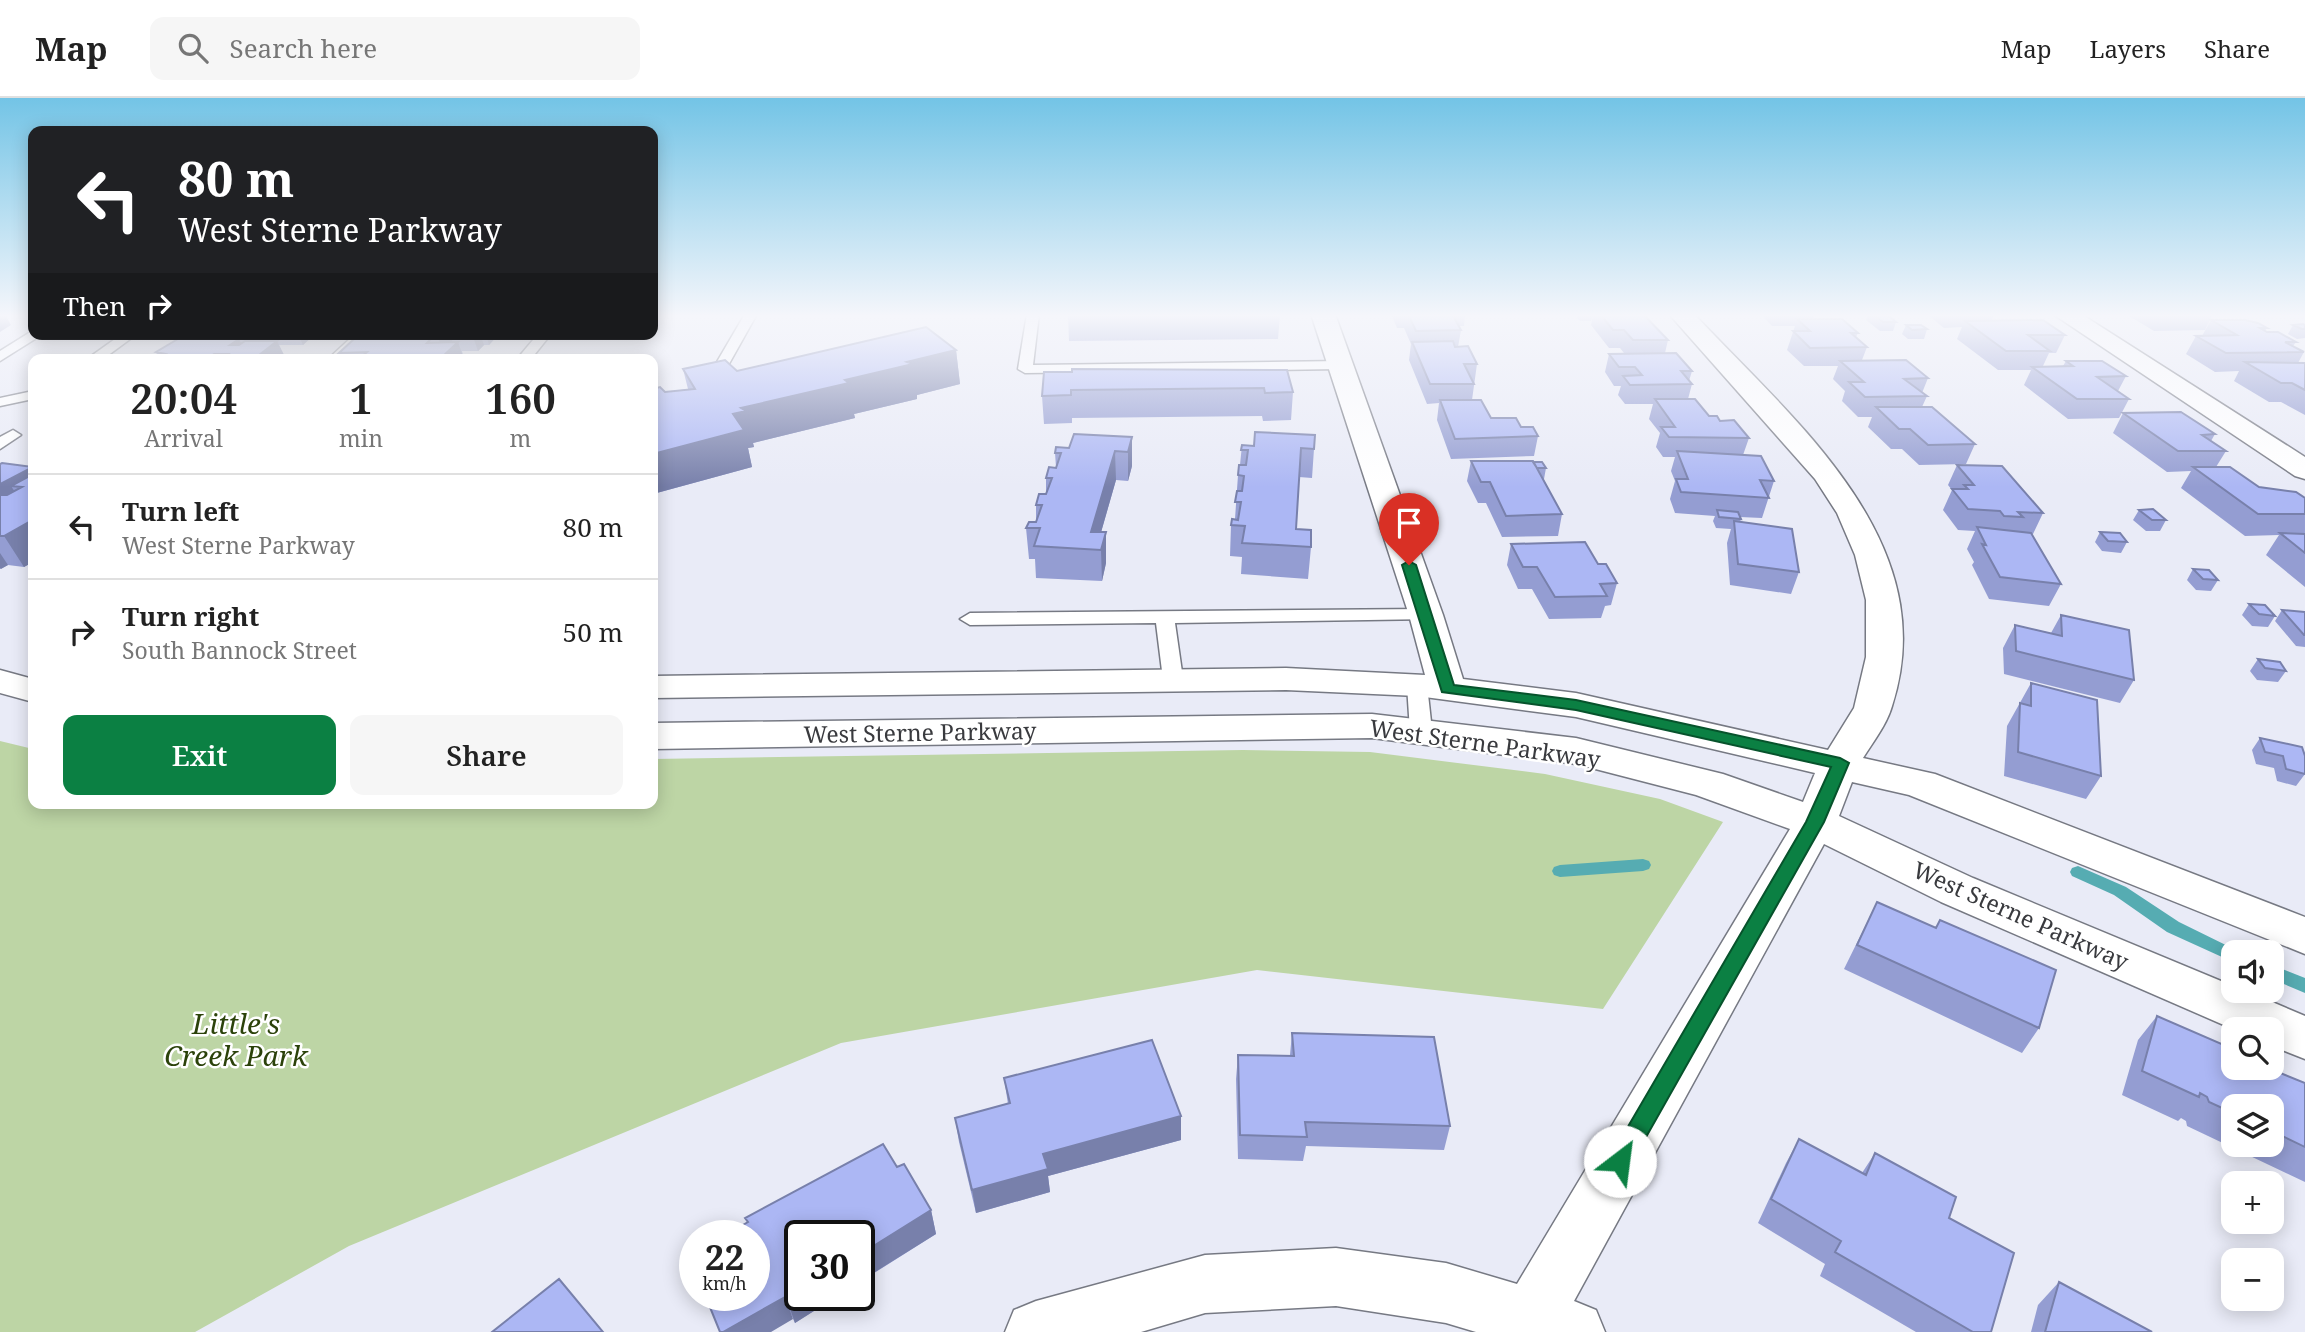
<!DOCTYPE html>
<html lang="en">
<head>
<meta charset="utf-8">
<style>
  body { margin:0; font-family:"Noto Serif",serif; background:#f6f6f6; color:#222; height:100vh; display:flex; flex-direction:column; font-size:26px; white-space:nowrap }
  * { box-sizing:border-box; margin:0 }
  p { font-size:23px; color:#767676 }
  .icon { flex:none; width:38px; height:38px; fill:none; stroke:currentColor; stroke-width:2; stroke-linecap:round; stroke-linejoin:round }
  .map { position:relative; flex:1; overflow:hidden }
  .side { position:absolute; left:28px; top:256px; width:630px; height:455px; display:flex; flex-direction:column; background:#fff; border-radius:14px; box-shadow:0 4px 18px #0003 }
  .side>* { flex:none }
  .top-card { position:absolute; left:28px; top:28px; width:630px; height:214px; border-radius:14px; box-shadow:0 4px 18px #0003; background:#202124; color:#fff; overflow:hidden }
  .buttons { position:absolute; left:2221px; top:842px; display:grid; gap:14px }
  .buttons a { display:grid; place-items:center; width:63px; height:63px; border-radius:14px; background:#fff; box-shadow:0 4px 18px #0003; font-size:35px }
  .speed { position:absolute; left:679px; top:1122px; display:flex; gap:14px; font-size:35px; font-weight:700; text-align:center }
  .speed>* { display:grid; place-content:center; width:91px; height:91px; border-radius:50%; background:#fff; box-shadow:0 4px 18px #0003; line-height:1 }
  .speed small { font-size:18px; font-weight:400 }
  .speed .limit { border:4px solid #111; border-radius:10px; background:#fff; color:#111 }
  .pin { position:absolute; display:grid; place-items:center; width:60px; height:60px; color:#fff; margin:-72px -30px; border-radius:50% 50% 50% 0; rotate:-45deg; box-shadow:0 0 7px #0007 }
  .pin .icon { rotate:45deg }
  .me { position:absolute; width:77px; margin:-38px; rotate:30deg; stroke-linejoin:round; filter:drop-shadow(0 0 5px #0008) }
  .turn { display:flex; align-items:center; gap:24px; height:147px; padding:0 35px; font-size:32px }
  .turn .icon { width:91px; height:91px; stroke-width:2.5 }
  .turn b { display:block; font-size:49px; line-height:60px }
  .then { display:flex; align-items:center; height:66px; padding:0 35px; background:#0003; gap:14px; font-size:26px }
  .eta { display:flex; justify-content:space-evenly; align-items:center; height:119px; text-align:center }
  .eta b { font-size:42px; font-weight:600; line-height:49px }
  .button { display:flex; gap:14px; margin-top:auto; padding:14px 35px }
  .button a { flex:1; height:80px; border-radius:14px; background:#0b8043; color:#fff; font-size:28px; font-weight:600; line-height:80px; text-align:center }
  .button a+a { background:#f6f6f6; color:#222 }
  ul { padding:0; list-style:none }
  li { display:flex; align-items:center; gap:21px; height:105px; padding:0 35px; border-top:2px solid #e0e0e0 }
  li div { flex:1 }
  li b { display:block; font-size:26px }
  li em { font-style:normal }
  header { display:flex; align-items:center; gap:42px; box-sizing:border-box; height:98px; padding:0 35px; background:#fff; border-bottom:2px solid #e0e0e0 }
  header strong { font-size:33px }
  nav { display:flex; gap:38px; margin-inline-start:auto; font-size:24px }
  .search { width:490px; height:63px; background:#f6f6f6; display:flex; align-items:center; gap:18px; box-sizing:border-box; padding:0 24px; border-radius:14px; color:#767676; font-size:26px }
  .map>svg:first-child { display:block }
  .green { fill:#bdd5a5 }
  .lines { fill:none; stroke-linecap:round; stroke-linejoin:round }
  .stream { fill:#56acb2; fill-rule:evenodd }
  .service-casing { stroke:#767983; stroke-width:3 }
  .minor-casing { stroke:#767983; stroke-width:3 }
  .service { fill:#fff; fill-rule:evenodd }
  .minor { fill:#fff; fill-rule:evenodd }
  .wall { fill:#949dd2; fill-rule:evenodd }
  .shaded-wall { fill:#7880ab }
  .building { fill:#acb7f4; stroke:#7880ab; stroke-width:2 }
  .route { fill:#0b8043; stroke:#07532c; stroke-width:2 }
  .labels { text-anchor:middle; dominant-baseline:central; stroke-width:5; stroke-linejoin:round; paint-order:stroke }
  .street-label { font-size:23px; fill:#393a3e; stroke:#fff }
  .near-park-label { font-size:28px; font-style:italic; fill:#2b420a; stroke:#fff }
</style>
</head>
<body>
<header>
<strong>Map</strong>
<div class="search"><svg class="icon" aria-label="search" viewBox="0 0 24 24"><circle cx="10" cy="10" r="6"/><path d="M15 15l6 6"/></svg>Search here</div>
<nav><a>Map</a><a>Layers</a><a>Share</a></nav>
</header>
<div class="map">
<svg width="2305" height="1234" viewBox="0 0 2305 1234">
  <rect width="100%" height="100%" fill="#e9ebf7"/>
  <!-- green -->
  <path class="green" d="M0,643L33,651V705H653V661L1243,652L1370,654L1545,676L1660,701L1723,724L1603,911L1257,872L841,945L349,1148L195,1234H0Z"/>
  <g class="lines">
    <!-- stream -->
    <path class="stream" d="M1643,761L1649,763L1651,767L1649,771L1643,773L1560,779L1554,777L1552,773L1554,769L1560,767Z
      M2078,768L2126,789L2179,824L2240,854H2233V864L2167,834L2114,797L2072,778L2070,774L2072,770Z
      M2272,867L2305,880V895L2272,881Z"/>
    <defs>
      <path id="service" d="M745,216H757L716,289H706L704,286Z
        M1027,216H1039L1033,267L1341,263L1348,267L1341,271L1025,275L1018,271Z
        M32,233L33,236H43L0,263V253Z
        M122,236H137L103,261H87Z
        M355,236H369L343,261H328Z
        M538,236H551L531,261H517Z
        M33,293V301L0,308V300Z
        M13,332L21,337L0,351V339Z
        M1426,511L1433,513L1435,517L1433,521L1175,525L1183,581L1173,587L1163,581L1156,525L970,527L960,521L970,515Z
        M1417,581L1427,587L1432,633L1421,640L1410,633L1407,587Z"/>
      <path id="minor" d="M1311,216H1335L1443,517L1463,581L1576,595L1828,652L1854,610L1866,559V502L1855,457L1837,415L1815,381L1669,216H1694C1793,322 1945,444 1892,608C1887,626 1873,644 1863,660L1935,676L2305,819V856L1909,697L1852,684L1839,718L1973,780L2233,888V892H2244L2305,918V961L2272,948V931H2233L1941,804L1824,746L1574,1203L1596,1212L1605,1234H1476L1446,1225L1336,1208L1205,1215L1141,1234H1005L1014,1212L1036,1203L1205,1157L1336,1150L1446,1165L1517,1186L1790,731L1696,697L1576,666L1372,640L653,651V625L1372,616L1576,640L1723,676L1803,704L1815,675L1576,619L1417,598L1286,592L653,600V578L1286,570L1425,577L1409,517Z
        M2053,216H2081L2305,359V381L2295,378Z
        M0,572L33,581V604L0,595Z"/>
    </defs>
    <!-- service casing -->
    <use href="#service" class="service-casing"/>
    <!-- minor casing -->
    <use href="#minor" class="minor-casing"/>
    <!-- service -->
    <use href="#service" class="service"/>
    <!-- minor -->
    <use href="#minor" class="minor"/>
  </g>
  <!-- wall -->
  <path class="wall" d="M1068,216H1280L1278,241L1069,243Z
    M1391,216H1465L1464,228H1459L1461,232L1458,249L1477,266L1472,302L1491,320L1521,329L1538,338L1534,358L1451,361L1437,322L1439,305L1427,306L1409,262L1411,246L1404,230H1397Z
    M1574,216H1643L1668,242L1665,255L1692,273L1689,283L1692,286L1688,301L1709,318L1720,323L1749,340L1743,357L1774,383L1762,420L1740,419L1741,421L1740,424L1799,474L1791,496L1730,487L1727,445L1731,431L1716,430L1713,423L1715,418L1675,415L1670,401L1675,383L1671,373L1675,359H1663L1656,349L1660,335L1649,321L1653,306H1625L1618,297L1621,288H1614L1605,274L1609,256L1624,255L1620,250H1609L1591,227L1593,217L1591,223H1580L1577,220L1578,218Z
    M1750,216H1815L1813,221L1858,235L1856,239L1867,249L1862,262L1928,280L1922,295L1927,298L1922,309L1975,346L1966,366L1919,367L1902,351H1891L1868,329L1872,319H1858L1842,303L1845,293L1833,281L1838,268H1804L1787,252L1795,228H1772L1762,217H1751Z
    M1869,216H1887L1896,224L1893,233H1880L1866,222Z
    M1914,216H1994L1992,222L2065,237L2056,255H2049L2043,268H2063L2066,263L2126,278L2118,293L2129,301L2119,320L2068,321L2024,287L2031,272H1998L1957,241L1962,229L1944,230L1928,217H1916Z
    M2126,216H2213L2205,232L2154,233Z
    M2211,222L2267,230L2265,233L2296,244L2293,248L2304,254L2298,265H2305V317L2281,304H2269L2234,283L2239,273L2215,274L2186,256L2196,238H2202Z
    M1906,227L1927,231L1924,241H1908L1902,236Z
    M2293,227H2305V240L2297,241L2288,236Z
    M194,236H315L303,247H279L286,261H159L156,254L196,241Z
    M368,236H499L489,247H484L478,253H462L464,261H341L339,255L370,241Z
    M956,252L960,286L917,297V301L854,316L855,320L753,345L754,349L748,350L752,369L653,396V291L665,294L688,291L683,271L737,273Z
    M1287,272L1293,294L1291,322L1263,323L1262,318L1072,320V325L1044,326L1042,298L1044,274Z
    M2123,315L2215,336L2211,343L2226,353L2216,369L2259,389L2305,400V489L2266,457L2279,437L2245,438L2181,390L2191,373L2167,374L2113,335Z
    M1132,339V368L1128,383L1116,382L1101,434L1106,465L1102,483L1036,480L1035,461H1029L1026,430L1036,424V407L1046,396V380L1056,369L1055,355L1069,350Z
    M1242,347L1314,351L1312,380L1299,379L1296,431L1311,449L1308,481L1241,476L1242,459L1230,458L1231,427L1235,421L1238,377L1240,367Z
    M1471,363L1546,370L1544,381H1543L1562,416L1558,438L1502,439L1486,405H1478L1467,383Z
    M0,366L33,369V464L24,469L8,467L0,471Z
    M1957,367L2043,415L2033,436H2032L2061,486L2049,508L1989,501L1972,467L1974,464L1967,451L1975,433L1958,432L1943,412L1952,392L1948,387Z
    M2139,412L2166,422L2160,433H2146L2133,422Z
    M2100,434L2127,444L2121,455L2102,453L2095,444Z
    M1511,446L1598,466L1617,485L1611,507L1605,508L1601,520L1549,521L1532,491H1518L1507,467Z
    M2193,471L2218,482L2211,493L2196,492L2187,482Z
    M2249,506L2275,518L2268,529L2252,528L2242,517Z
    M2282,512L2305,514V549L2296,548L2275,523Z
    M2061,517L2134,582L2120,605L2004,576L2003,550L2015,527L2051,535Z
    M2258,561L2286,573L2278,584L2257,582L2250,573Z
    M2031,585L2101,678L2086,701L2004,678L2007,628Z
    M2260,640L2305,676L2296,688L2277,683L2274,670L2256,666L2252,652Z
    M1877,804L2039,930L2022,955L1844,871Z
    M2157,918L2223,951L2305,985V1084L2187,1028L2186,1023L2181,1020L2178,1023L2122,997L2138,942ZM2233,1008H2272V1046H2233Z
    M1292,935L1450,1028L1444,1052L1306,1048L1303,1063L1238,1061L1236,981L1238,957H1290Z
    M1004,980L1181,1018V1042L1048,1078L1050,1094L976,1115L959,1044L955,1020L1008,1006Z
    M1799,1041L1862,1075L1875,1055L1949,1120L1991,1234H1916L1820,1178L1825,1166L1758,1125L1786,1065Z
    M931,1112L936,1136L795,1225L745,1120Z
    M2059,1184L2152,1234H2031L2038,1207Z"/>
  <!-- shaded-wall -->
  <path class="shaded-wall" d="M0,216H5L11,227L0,234Z
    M254,236H265L268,243L260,249Z
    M298,236H315L303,247Z
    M437,236H450L454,248L458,244L464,261H441L444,257Z
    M472,236H480L484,247L478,253Z
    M486,236H499L489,247Z
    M239,241L248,259L230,247Z
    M277,243L286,261H254Z
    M956,252L960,286L917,297V301L854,316L855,320L753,345L754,349L748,350L752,369L653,396V356L733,316L741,310L907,264Z
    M214,256L216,261H207Z
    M1132,339V368L1128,383V354Z
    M1115,353L1116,382L1096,452L1091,434Z
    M33,369V406L22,389L11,388L27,412L0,407V374Z
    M31,423L33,427V464L24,469L4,438Z
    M1106,434V465L1102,483L1101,452Z
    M0,455L8,467L1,471L0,470Z
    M1181,1018V1042L1048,1078L1050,1094L976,1115L972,1092L1043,1056Z
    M931,1112L936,1136L859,1184V1157Z
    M800,1194V1197H839L795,1225L787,1202Z
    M785,1199L793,1221L771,1234H723Z"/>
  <!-- building -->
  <path class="building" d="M1068,216H1184L1068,217Z
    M1408,216H1452L1461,232L1416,233Z
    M1600,216H1643L1668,242H1633L1624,232H1613Z
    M1873,216H1887L1896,224H1883Z
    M1797,221H1842L1858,235H1851L1867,249L1810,250L1793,233H1810Z
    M2043,222L2065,237H2028L2050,253H2006L1965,223Z
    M2211,222H2245L2258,225L2267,230H2260L2267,234H2278L2296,244H2285L2304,254L2226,255L2196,238L2237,237Z
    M2303,226L2305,227V231H2302L2293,227Z
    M1906,227H1921L1927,231L1912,232Z
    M926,229L956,252L907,264L913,266L845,282L849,285L741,310L746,313L733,316L744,332L653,356V313L656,312L653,307V291L660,289L665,294L695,291L683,271L725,262L737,273Z
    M426,240L431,241L427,245L458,244L441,260H360L367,254L339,255L354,241Z
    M178,241H239L230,247H239L245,243H277L254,261H221L228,256H214L207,261H160L166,256L156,254Z
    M1453,243L1455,249L1468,248L1477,266H1464L1474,286H1430L1412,244Z
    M1676,255L1692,273H1681L1692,286L1630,287L1623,278L1642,277L1635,269H1619L1609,256Z
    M1906,262L1928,280L1904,281L1927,298L1865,299L1849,284H1864L1840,263Z
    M2066,263H2102L2126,278L2097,279L2129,301H2077L2032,269L2073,268Z
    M2245,264L2305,265V292L2292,285H2281Z
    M1072,271L1287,272L1293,294L1265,295L1264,290L1071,292V297L1042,298L1044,274H1072Z
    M1655,301H1695L1709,318H1717L1720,323L1734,322L1749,340L1669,339L1661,329H1675Z
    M1440,302H1481L1491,320H1516L1521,329H1533L1538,338L1455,341Z
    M1876,309H1932L1975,346L1928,347L1910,331H1899Z
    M2181,314L2215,336L2202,337L2226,353H2178L2123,315Z
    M1255,334L1315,337L1314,351L1301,350L1296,431L1311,432V449L1242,445L1245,428L1231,427L1232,421L1238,422L1241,404H1235L1237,393H1242L1244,378L1238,377L1239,367H1246L1248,352H1241L1242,347L1254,348Z
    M1074,336L1132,339L1128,354L1115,353L1091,434H1106L1101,452L1034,448L1040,430H1026L1029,424H1036L1042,407H1036L1039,396H1046L1052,380H1046L1049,369L1056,370L1061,355H1055L1056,349L1069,350Z
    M1677,353L1761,358L1774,383L1760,382L1769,400L1681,394L1676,381H1688Z
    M1471,363H1533L1562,416L1506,418L1490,384H1481Z
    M1533,364H1542L1546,370H1537Z
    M2,365L33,369L0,386V366Z
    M1957,367L2002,368L2043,415L2018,414L2023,419L2004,418L2000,413L1968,411L1952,391H1968L1964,387H1974Z
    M2193,369H2230L2259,389L2296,394L2305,400V416H2258Z
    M33,376V424L31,423L4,438H0V397H7L22,389L11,388Z
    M2153,411L2166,422H2152L2139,412Z
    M1717,412L1738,414L1741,421L1719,419Z
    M1734,423L1792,431L1799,474L1738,466Z
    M1977,429L2031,435L2061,486L2000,479L1982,446L1986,447Z
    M2100,434L2120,435L2127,444L2108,443Z
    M2280,435L2305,436V455Z
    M1585,444L1598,466H1606L1617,485L1600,486L1607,498L1555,499L1537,469H1523L1511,446Z
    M2193,471L2209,472L2218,482L2203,481Z
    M2249,506L2265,507L2275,518L2259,516Z
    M2282,512L2305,514V537H2304Z
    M2061,517L2129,532L2134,582L2016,553L2015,527L2062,538Z
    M2258,561L2280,564L2286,573L2265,570Z
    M2031,585L2097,602L2101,678L2018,654L2020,605L2031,608Z
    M2260,640L2302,649L2305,658V676L2286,671L2283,658L2265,654Z
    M1877,804L1936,830L1940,822L2056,872L2039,930L1857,847Z
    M2157,918L2224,947L2223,951L2233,955V970H2268L2305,985V1049L2272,1033V1008H2233V1015L2209,1004L2207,999L2200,995L2199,999L2142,973Z
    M1292,935L1434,939L1450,1028L1305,1024L1307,1039L1240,1037L1238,957L1294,958Z
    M1152,942L1181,1018L1043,1056L1048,1071L972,1092L955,1020L1010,1005L1004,980Z
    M1799,1041L1866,1077L1875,1055L1956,1099L1949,1120L2014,1155L1991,1234H1973L1835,1154L1841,1143L1771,1101Z
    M883,1046L897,1069L904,1066L931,1112L859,1157V1138H800V1194L787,1202L785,1199L723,1234H720L705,1197H754V1138H724L748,1124L745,1120Z
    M695,1154V1172L688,1157Z
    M559,1181L603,1234H492Z
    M2059,1184L2152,1234H2045Z"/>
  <!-- sky -->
  <linearGradient id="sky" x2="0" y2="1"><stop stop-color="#73c4e6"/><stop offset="0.56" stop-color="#f5f6fb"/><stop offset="1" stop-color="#f5f6fb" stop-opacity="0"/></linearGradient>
  <rect width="2305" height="389" fill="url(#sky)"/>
  <!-- route -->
  <path class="route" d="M1409,463L1416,467L1454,587L1576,602L1840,660L1849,665L1824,724L1628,1071L1620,1074L1612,1071L1608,1063L1612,1056L1806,724L1831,669L1576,612L1442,594L1402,467Z"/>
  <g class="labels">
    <!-- street labels -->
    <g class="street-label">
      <text transform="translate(920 634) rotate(-1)">West Sterne Parkway</text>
      <text transform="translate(1485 645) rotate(8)">West Sterne Parkway</text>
      <text transform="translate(2021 817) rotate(24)">West Sterne Parkway</text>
    </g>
    <!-- near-park labels -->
    <g class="near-park-label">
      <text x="236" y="925">Little's<tspan x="236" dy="32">Creek Park</tspan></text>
    </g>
  </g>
</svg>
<div class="buttons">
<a><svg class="icon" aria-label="sound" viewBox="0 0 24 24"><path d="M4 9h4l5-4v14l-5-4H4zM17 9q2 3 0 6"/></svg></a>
<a><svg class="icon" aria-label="search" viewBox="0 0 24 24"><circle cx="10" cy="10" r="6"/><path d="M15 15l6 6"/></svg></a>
<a><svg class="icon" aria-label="layers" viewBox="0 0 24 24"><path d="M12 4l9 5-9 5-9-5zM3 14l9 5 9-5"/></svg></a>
<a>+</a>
<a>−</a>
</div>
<div class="speed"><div>22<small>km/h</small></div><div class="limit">30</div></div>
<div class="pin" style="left:1409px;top:467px;background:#d93025"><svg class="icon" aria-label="arrive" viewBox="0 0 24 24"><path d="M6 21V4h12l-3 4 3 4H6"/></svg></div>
<svg class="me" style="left:1620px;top:1063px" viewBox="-20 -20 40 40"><circle r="19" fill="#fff"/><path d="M0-13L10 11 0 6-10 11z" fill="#0b8043"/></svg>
<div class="top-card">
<div class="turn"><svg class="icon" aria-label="left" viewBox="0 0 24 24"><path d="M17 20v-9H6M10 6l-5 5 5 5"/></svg><div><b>80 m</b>West Sterne Parkway</div></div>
<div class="then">Then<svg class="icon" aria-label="right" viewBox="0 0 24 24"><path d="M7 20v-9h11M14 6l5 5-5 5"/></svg></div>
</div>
<section class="side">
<div class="eta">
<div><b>20:04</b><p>Arrival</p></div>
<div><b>1</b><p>min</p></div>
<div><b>160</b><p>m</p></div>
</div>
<ul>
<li><svg class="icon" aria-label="left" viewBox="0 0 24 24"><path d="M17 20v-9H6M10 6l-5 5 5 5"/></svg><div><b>Turn left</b><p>West Sterne Parkway</p></div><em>80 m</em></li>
<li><svg class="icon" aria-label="right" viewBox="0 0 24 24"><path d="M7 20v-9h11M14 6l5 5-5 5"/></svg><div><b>Turn right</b><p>South Bannock Street</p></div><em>50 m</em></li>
</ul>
<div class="button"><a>Exit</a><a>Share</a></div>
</section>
</div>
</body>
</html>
